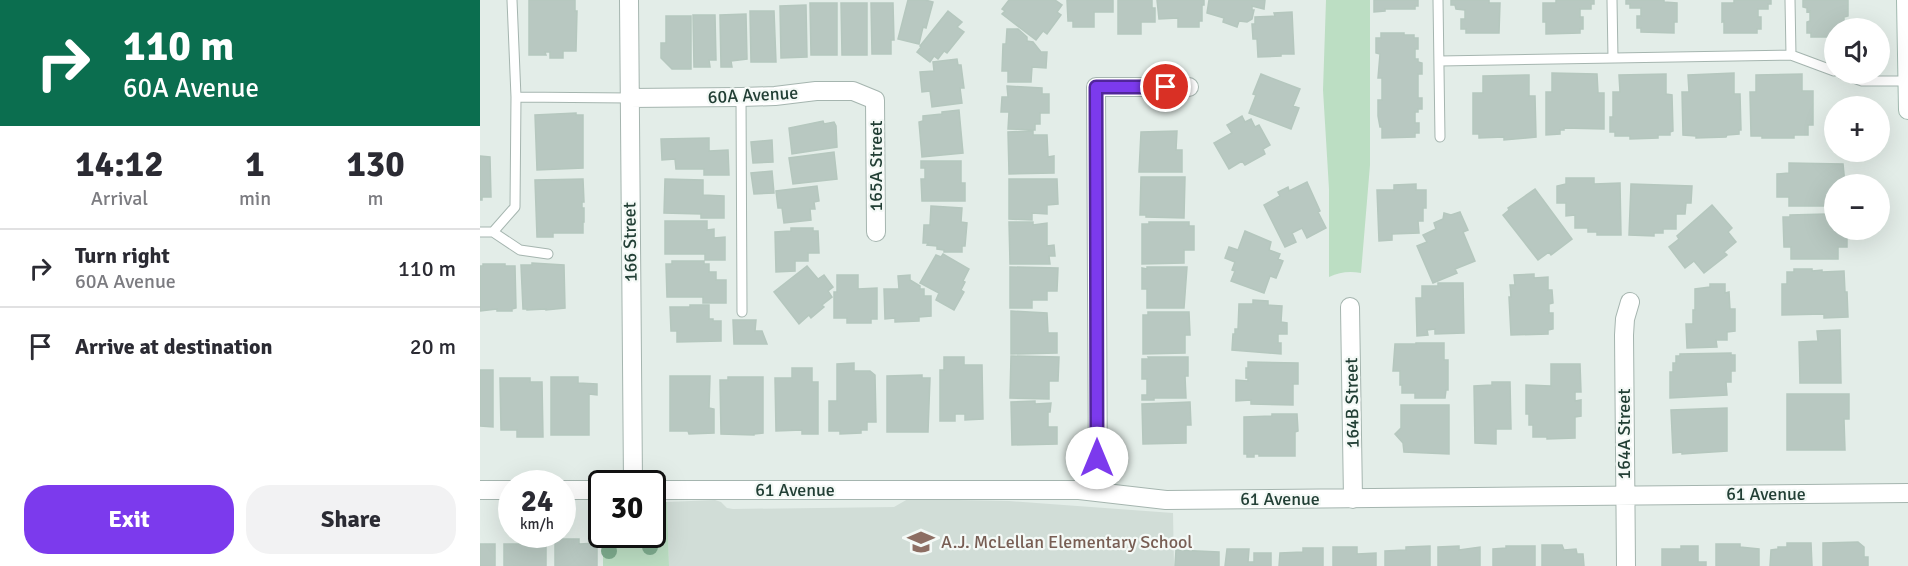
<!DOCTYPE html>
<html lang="en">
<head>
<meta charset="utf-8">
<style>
  body { margin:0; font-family:Signika,sans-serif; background:#f2f2f3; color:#2b2b33; height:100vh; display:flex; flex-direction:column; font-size:22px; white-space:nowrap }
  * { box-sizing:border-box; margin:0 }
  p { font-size:20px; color:#7c7c81 }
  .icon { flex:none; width:33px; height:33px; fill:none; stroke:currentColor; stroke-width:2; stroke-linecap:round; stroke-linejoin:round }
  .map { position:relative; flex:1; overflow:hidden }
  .side { display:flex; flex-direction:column; background:#fff; width:480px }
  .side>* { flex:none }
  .guide { background:#0b6e4f; color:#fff; overflow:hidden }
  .controls { position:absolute; left:1344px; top:18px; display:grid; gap:12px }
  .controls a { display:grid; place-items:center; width:66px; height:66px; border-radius:50%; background:#fff; box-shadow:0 6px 24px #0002; font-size:30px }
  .speed { position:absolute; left:18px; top:470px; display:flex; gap:12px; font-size:30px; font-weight:700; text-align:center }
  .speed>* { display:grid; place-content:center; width:78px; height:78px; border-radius:50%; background:#fff; box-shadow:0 6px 24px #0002; line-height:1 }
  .speed small { font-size:15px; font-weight:400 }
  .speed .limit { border:3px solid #111; border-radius:9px; background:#fff; color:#111 }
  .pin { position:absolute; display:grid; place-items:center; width:51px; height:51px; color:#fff; margin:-26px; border:3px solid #fff; border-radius:50%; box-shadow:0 2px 6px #0007 }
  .me { position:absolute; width:66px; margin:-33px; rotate:0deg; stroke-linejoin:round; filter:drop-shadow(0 0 4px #0008) }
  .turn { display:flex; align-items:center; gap:21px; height:126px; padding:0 24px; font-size:27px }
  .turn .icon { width:78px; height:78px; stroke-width:2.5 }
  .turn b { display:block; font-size:42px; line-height:51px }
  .eta { display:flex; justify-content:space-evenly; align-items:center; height:102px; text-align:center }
  .eta b { font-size:36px; font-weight:800; line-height:42px }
  .action { display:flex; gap:12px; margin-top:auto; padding:12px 24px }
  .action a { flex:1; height:69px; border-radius:24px; background:#7c3aed; color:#fff; font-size:24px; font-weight:800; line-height:69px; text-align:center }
  .action a+a { background:#f2f2f3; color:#2b2b33 }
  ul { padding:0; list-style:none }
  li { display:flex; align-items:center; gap:18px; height:78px; padding:0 24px; border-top:2px solid #e1e1e2 }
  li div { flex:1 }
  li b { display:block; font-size:22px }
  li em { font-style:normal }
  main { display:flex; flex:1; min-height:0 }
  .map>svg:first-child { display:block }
  .built { fill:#d1ddd7 }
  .green { fill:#bcdec3 }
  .building { fill:#b8c8c1; stroke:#b5c7be; stroke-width:1.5 }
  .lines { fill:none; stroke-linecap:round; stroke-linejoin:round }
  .lane-casing { stroke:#a5b5af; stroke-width:11 }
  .street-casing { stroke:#a5b5af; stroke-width:20 }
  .secondary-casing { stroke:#a1b9af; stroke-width:20 }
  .lane { stroke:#fff; stroke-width:9 }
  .street { stroke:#fff; stroke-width:18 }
  .secondary { stroke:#fff; stroke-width:18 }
  .tree { fill:#7eac8e }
  .route-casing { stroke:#51269a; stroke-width:15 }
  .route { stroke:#7c3aed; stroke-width:10 }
  .labels { text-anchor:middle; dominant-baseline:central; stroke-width:4.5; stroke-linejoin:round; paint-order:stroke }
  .street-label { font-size:18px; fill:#223f35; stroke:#f4f9f6 }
  .education-label { font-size:18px; fill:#785e54; stroke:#f4f9f6; text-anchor:start }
</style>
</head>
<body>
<main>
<section class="side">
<div class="guide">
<div class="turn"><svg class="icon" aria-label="right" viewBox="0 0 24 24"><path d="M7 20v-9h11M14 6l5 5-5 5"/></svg><div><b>110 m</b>60A Avenue</div></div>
</div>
<div class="eta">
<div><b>14:12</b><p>Arrival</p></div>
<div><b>1</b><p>min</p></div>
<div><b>130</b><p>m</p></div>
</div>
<ul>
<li><svg class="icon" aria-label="right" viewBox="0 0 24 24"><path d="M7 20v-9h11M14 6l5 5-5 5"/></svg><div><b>Turn right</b><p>60A Avenue</p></div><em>110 m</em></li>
<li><svg class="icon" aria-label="arrive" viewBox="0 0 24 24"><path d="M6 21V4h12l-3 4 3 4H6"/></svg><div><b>Arrive at destination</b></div><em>20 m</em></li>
</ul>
<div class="action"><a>Exit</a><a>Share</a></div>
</section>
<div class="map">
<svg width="1428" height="566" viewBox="0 0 1428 566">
  <rect width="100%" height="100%" fill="#e3ede8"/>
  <!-- built -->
  <path class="built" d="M428,499L529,501L693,513L694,566H189L187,502L235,500L241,502L247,508L253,509L414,507Z"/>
  <!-- green -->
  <path class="green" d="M846,0H890V165L881,273C869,271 860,272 849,277V189L843,90Z
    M173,502H187L189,566H123V534H172Z"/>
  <!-- building -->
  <path class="building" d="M49,0H95V11H97L96,51H83V58H70V52H65L66,55H49Z
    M428,0H445L453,2L446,28L443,27L439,44L418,39Z
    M529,0H575L582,5L577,12L581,15L567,34L563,31L556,40L522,14L525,11L522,9Z
    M587,0H633V12H614V27H593V21H588Z
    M638,0H672V8H675V22H661V34H638Z
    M677,0H724V5H722V21H719V27H698V18L679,19Z
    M729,0H785L784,9L772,6V10H774L772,19L767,22L759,21L757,27L743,22L744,18L727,13Z
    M894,0H938V6H935V9H905V11L894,12Z
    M971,0H1009V3H1020L1019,33H986V29H981V19H985V10L976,9L975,5H971Z
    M1076,0H1114V4H1111V9H1100V17H1103V29H1100V33L1066,34V22H1063V3H1076Z
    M1146,0H1184V2L1197,3V22H1194V33L1161,32V28H1157V16H1161V8H1150V4H1146Z
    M1254,0H1291V4H1288V9H1278V17H1281V29H1277V33H1244V21L1242,22V3H1254Z
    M1323,0H1368V16L1364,17V25L1370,26V28H1354V37H1331V33H1327V22L1330,21V11L1327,12V8L1323,7Z
    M330,3H357V55H331Z
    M361,3H387V55H362Z
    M391,3H413L414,40H411V54H392Z
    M326,5L327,57L301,58L300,6Z
    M270,11H294L296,62H271Z
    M468,11L482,22L477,27L484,32L467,53L464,51L458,59L454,56L450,62L437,52L441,47L440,46Z
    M812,12L814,54H801V56L778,57L777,39H773L772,24H775V17L795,16L794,13Z
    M266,14L267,59L251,61L252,67H241L240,15Z
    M213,15H235L236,60H229L230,67H214Z
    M186,16H211V69H192L181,58V43H186Z
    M527,29H538L547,37V41L553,42L561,52H567L566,68L552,67L551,82H528V71H522L523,44H526Z
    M901,33H924V35H934V38H938V49H935V59H938V62L942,63V74H938V98H942V109H938V112H935V123H939V133H935V137L902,138V127H900L898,116V100H902V78H898L900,54L896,53V38H901Z
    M477,59L478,65H481L484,88H480L482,103L452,107L450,91L442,92L440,72L454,71L453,62Z
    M1072,73L1117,74L1118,93H1124V129L1084,128V130H1080V134L1066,135V92H1072Z
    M1254,73V94H1260L1261,130H1259V134L1247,135L1246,137L1216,138V136L1203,135L1202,92H1209L1208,75Z
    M781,74L820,89L813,106L819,108L811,129L769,113L776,95L773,94Z
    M1186,74V94L1192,95L1193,131L1190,132V135H1178V138L1150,139V136H1135V132H1130V117H1133V92H1140L1139,75Z
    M1322,74V91H1333V125H1328V135H1314V138H1282V136H1271L1270,92H1276V75Z
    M1049,75V96H1055L1056,137L1024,140V137L999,138V134H993V93H1003V76Z
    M527,86L562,88V94H569V113H560V124H555V130L528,129L529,112H521L522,97H528Z
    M479,110L483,153L442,157L439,122L443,121V116L462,114V112Z
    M96,113V115H103V168L57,170L55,115Z
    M762,116L765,122L771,119L775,127L779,125L790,145L783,149L785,154L765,165L762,161L749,169L734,143L752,133L747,125Z
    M343,121L344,124L354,122L356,126L357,147L312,154L309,128Z
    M553,131V135H567L568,157L574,156V173L529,174L528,132Z
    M697,131L696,150H702V172H659L661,132Z
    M229,138V151L248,150L249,175H224V169H196L195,159L182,160L181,139Z
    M292,140L293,162L273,163L271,142Z
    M354,152L357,179L313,184L309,158Z
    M0,156L10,157L11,197H2V200H0Z
    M441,161H481V183H485V201H442L441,179H445V168H441Z
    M1309,163L1363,164L1365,184H1354V206H1309V197H1297V174L1309,173Z
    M292,171L294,193L274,194L271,173Z
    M661,177H705L704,218L666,217V215H660Z
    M1086,178H1114V184L1140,183L1141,235H1117V232H1108V228H1095V215L1086,216V203H1077V186L1086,184Z
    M103,179L104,202H102V208H104V222H103V233H73V237H57L55,180Z
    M185,179L223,180V195L244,196V218H221V214L184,213Z
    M529,179H577L578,204L567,205V214L552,213V220L529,219Z
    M827,182L840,211L838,212L846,228L827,238L822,228L812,233L816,242L805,247L784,205L800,196L798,192L808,187L809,191Z
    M936,184V190H946V208H943V221H938L939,233L912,234V240L899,241L897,190H914V185Z
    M1151,184L1212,186L1211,203H1206L1205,214H1196V229H1183V233H1174V236L1149,235Z
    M337,186L339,201L334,202L335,209H330L331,220L304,223L302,208H298L296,191Z
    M1055,189L1092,239L1071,255L1069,252L1058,260L1023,215L1029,210L1028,208Z
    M1232,205L1252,228L1248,232L1256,242L1244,252L1247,255L1224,273L1214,261L1205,268L1189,247L1199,239L1197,236Z
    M451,206L482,208L481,222L487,223L485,246H482V252H464V250L457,249V246L447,245L448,243H443L444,225H450Z
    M980,212L988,230L983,232L995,261L975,269L977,273L953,283L937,246L947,242L943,235L956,229L954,223L963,219L964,213L971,215Z
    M1346,214V216H1354V230H1367V247H1358V259H1311V247H1304L1303,217H1310V215Z
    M185,221H227V230L234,229V238L245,237V260H225V254H185Z
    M529,222H553V225L567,223V246L574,245L575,256H569L570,264H530Z
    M669,222H709V226H714V250H704V263L662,264V224H669Z
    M311,228H333V231H338L339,253H328V261H315V271L296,272L295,232L311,231Z
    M765,231L791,242L789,250L800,254L798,259L803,261L796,278L790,276L784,293L751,281L755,271L752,270L755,262L745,258L749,247L758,250Z
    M463,254L489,269L483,281L485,282L481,290L484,292L474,310L456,300L459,293L440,283L456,255L461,257Z
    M192,261H224V264H229V272H236V280H246V303H223V297H187L186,264H192Z
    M52,263L84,265L85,308L66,310V309L47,310V309H43L41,265H52Z
    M3,264H25V266H35L36,308L32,309V311H17V309L0,311V266H3Z
    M327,266L338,279L344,275L353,287L348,291L352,297L342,305L344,307L331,318L329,315L319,324L294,292Z
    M530,267L578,268L577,291H567V300H552V308H530Z
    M667,267H707L704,308H667V289H662V268L667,269Z
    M1314,269H1332V271L1342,270V272L1364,271L1365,292H1367L1368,317L1344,318V314L1302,315V284H1307V272H1314Z
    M1054,274V278L1068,277V290H1072L1073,303L1069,304V313H1073V329L1068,330V334L1031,335L1029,297H1031L1030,285H1035L1034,275Z
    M357,275H378V289L397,288V319H391V323H367V318H354V292H357Z
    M430,275V280L440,286V289H444V296H451V316L439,317V321L415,322V318L405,319L404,289H419L418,276Z
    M958,283H983L984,333L955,334V329L947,330L948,335L937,336L936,298H942V286H958Z
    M1230,284H1245V293L1249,292L1250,309H1255V331L1247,332V340H1236L1237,347L1207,348L1206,324H1213V310H1215V289L1230,287Z
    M773,300L788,301V305L802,306L801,322L807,323V334H798V343H801V354L752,350L753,334H755V329H758L759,304H773Z
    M210,305H229V319H233V321H241V341L197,342V331H191L190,307H210Z
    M531,311L567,313L568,333H577V353L531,354Z
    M668,312H709L710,335H705V353L663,354V315H668Z
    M253,320H276L275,331H282L287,344H254Z
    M1360,330L1361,383H1320L1319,342L1338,341L1337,331Z
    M936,343H964V360H968V390H966L965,398H935V393H922V385H920V371H913L915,344H936Z
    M1251,353V355H1255V371H1251V382H1246L1247,395L1190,398V372H1193V363H1196V356H1200V354Z
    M531,356L579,357L578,381H569V399L530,398Z
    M464,357H484V365H502L503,419L485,420V414H475V421H460V370H464Z
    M668,357H708V376H705L706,398H674V400H662V395H667V379H662V359H669Z
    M768,362L818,363V384H813V405L771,404V400L756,401V380L768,381V378H766V368H768Z
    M374,363V371H390L395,375L396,422H387V430H381V433L360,434V431H349V401H357V364Z
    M1071,364H1100L1101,392H1095V401L1101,400V416L1095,417V438L1067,439V437H1053V425H1049V414H1046V385L1071,386Z
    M312,368H332V382H338V434H322V430L296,431L295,378H312Z
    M0,370H13V427L0,426Z
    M442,375V378H450L448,432H407V376Z
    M190,376H230L229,408L234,409V433L209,434L208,431H190Z
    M71,377H98V383L117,384V395L109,394V435H71Z
    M248,377H283V433L274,434V435L241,434L240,380H248Z
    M20,378H50V382H62L63,437H37V430H21Z
    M1012,382H1030L1031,429H1016V444L995,443L994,386L1012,385Z
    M1307,394H1369V419H1364L1365,450H1307Z
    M555,401V404L571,403L570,412H568V427H577V444L532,445L531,402Z
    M710,402L711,425H706V443L663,444L662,404Z
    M921,405H969V454L924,452L923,443L915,434L921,428Z
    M1247,408V451L1202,454V452L1193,453L1191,410Z
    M792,414H817L818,431L815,432V456H779V454H774V457H767V454H764V417L792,416Z
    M40,539H66V566H24V544H41Z
    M75,539H99V544L117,543V566H75Z
    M1378,542L1384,547V557H1388V566H1343V543Z
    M1307,543H1331L1332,566H1290L1291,550L1298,549V547H1307Z
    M0,544H15V566H0Z
    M1236,544H1260V547L1279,549V566H1236Z
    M1062,545H1082L1084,550L1096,549L1097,554H1103L1104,566H1062Z
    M950,546V566H905V551L926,550V547Z
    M979,546V550L1000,547V566H958V547Z
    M1026,546H1055V566H1013V549L1026,548Z
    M1201,546H1218V562H1226V566H1182V549H1201Z
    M853,547H877V554L896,553V566H853Z
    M823,548H843V566H799L800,553L823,552Z
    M747,549H769L768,562H774V553H791V566H745Z
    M696,550L739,552V566H695Z"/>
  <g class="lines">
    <defs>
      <path id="lane" d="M958,0L960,137
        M1132,0L1133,58
        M1311,55L1354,71
        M960,61L1311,55L1310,0
        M1362,74L1382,81H1427
        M36,97L149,98
        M261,97L262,312
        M0,232H13L40,250L68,254
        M13,232L35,207L36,97L32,0"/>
      <path id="street" d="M149,0L153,483
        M149,98L261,97L295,96L336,91H373L395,100L396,232
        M870,307L873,499
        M0,490H32
        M82,490H122
        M172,490H599L686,500L1428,493
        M618,492L616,87H709
        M1146,566L1144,335L1145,319L1150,302"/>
      <path id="secondary" d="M1426,0L1428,110"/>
    </defs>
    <!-- lane casing -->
    <use href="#lane" class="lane-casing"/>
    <!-- street casing -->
    <use href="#street" class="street-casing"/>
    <!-- secondary casing -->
    <use href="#secondary" class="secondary-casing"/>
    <!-- lane -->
    <use href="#lane" class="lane"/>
    <!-- street -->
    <use href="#street" class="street"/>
    <!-- secondary -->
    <use href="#secondary" class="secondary"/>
  </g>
  <!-- trees -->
  <g class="tree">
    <circle cx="170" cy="547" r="8"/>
    <circle cx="129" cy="551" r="8"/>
  </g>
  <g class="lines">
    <defs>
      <path id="route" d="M617,458L616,87H686"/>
    </defs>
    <!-- route casing -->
    <use href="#route" class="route-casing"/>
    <!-- route -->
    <use href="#route" class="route"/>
  </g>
  <!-- icons -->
  <defs>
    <symbol id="school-bare" viewBox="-9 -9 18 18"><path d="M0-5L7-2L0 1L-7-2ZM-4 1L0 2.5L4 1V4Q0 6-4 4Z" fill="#8d6e63" stroke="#f4f9f6" stroke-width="2.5" paint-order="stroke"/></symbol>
  </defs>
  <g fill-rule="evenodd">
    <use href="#school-bare" x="422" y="523" width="38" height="38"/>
  </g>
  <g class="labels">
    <!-- street labels -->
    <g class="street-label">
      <text transform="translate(273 95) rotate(-3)">60A Avenue</text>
      <text transform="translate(396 166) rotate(-90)">165A Street</text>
      <text transform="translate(150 242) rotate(-91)">166 Street</text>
      <text transform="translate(872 403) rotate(-91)">164B Street</text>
      <text transform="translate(1144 434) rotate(-90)">164A Street</text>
      <text x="315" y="490">61 Avenue</text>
      <text x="1286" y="494">61 Avenue</text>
      <text x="800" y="499">61 Avenue</text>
    </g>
    <!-- education labels -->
    <g class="education-label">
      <text x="461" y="542">A.J. McLellan Elementary School</text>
    </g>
  </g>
</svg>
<div class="controls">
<a><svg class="icon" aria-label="sound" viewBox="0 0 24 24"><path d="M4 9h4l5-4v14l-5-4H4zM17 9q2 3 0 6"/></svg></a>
<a>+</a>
<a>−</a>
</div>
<div class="speed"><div>24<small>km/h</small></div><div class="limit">30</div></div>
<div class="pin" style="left:686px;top:87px;background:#d93025"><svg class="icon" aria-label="arrive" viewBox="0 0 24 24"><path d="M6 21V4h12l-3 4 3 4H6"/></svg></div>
<svg class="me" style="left:617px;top:458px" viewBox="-20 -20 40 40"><circle r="19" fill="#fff"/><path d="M0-13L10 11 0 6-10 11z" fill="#7c3aed"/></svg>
</div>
</main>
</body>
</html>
